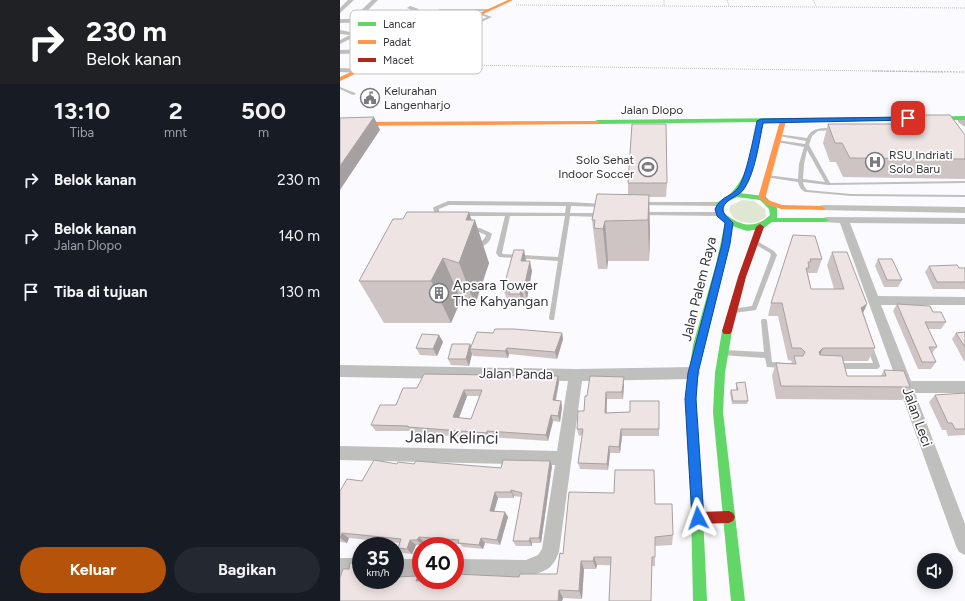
<!DOCTYPE html>
<html lang="id">
<head>
<meta charset="utf-8">
<style>
  body { margin:0; font-family:Figtree,sans-serif; background:#242831; color:#f1f3f6; height:100vh; display:flex; flex-direction:column; font-size:15px; white-space:nowrap }
  * { box-sizing:border-box; margin:0 }
  p { font-size:13px; color:#9ea1a6 }
  .icon { flex:none; width:22px; height:22px; fill:none; stroke:currentColor; stroke-width:2; stroke-linecap:round; stroke-linejoin:round }
  .map { position:relative; flex:1; overflow:hidden }
  .drawer { display:flex; flex-direction:column; background:#171b24; width:340px }
  .drawer>* { flex:none }
  .banner { background:#202124; color:#fff; overflow:hidden }
  .fabs { position:absolute; left:577px; top:553px; display:grid; gap:8px }
  .fabs a { display:grid; place-items:center; width:36px; height:36px; border-radius:50%; background:#171b24; box-shadow:0 2px 10px #0003; font-size:20px }
  .speed { position:absolute; left:12px; top:537px; display:flex; gap:8px; font-size:20px; font-weight:700; text-align:center }
  .speed>* { display:grid; place-content:center; width:52px; height:52px; border-radius:50%; background:#171b24; box-shadow:0 2px 10px #0003; line-height:1 }
  .speed small { font-size:10px; font-weight:400 }
  .speed .limit { border:6px solid #d22; background:#fff; color:#111 }
  .pin { position:absolute; display:grid; place-items:center; width:34px; height:34px; color:#fff; margin:-17px; border-radius:8px; box-shadow:0 2px 6px #0006 }
  .me { position:absolute; width:44px; margin:-22px; rotate:356deg; stroke-linejoin:round; filter:drop-shadow(0 0 3px #0008) }
  .turn { display:flex; align-items:center; gap:14px; height:84px; padding:0 20px; font-size:18px }
  .turn .icon { width:52px; height:52px; stroke-width:2.5 }
  .turn b { display:block; font-size:28px; line-height:34px }
  .eta { display:flex; justify-content:space-evenly; align-items:center; height:68px; text-align:center }
  .eta b { font-size:24px; font-weight:700; line-height:28px }
  .primary-button { display:flex; gap:8px; margin-top:auto; padding:8px 20px }
  .primary-button a { flex:1; height:46px; border-radius:24px; background:#b45309; color:#fff; font-size:16px; font-weight:700; line-height:46px; text-align:center }
  .primary-button a+a { background:#242831; color:#f1f3f6 }
  ul { padding:0; list-style:none }
  li { display:flex; align-items:center; gap:12px; height:56px; padding:0 20px }
  li div { flex:1 }
  li b { display:block; font-size:15px }
  li em { font-style:normal }
  main { display:flex; flex:1; min-height:0 }
  .map>svg:first-child { display:block }
  .green { fill:#dfe7d3 }
  .lines { fill:none; stroke-linecap:round; stroke-linejoin:round }
  .path-far1 { stroke:#bfbebf; stroke-width:1; stroke-dasharray:1 1; stroke-linecap:butt }
  .path { stroke:#bfbebf; stroke-width:1.5; stroke-dasharray:1.5 1.5; stroke-linecap:butt }
  .lane { fill:#bfbfbe; fill-rule:evenodd }
  .street { fill:#bfbfbe; fill-rule:evenodd }
  .fast { fill:#63d668; fill-rule:evenodd }
  .slow { fill:#ff974d; fill-rule:evenodd }
  .jam { fill:#b3261e; fill-rule:evenodd }
  .wall { fill:#cec4c4; fill-rule:evenodd }
  .shaded-wall { fill:#a7a0a0 }
  .building { fill:#efe4e4; stroke:#a7a0a0; fill-rule:evenodd }
  .route { fill:#1a73e8; stroke:#114b97 }
  .labels { text-anchor:middle; dominant-baseline:central; stroke-width:3.5; stroke-linejoin:round; paint-order:stroke }
  .far-poi-label { font-size:12px; fill:#37353b; stroke:#fff; text-anchor:start }
  .far-street-label { font-size:12px; fill:#37353b; stroke:#fff }
  .poi-label { font-size:14px; fill:#37353b; stroke:#fff; text-anchor:start }
  .street-label { font-size:14px; fill:#37353b; stroke:#fff }
  .near-street-label { font-size:17px; fill:#37353b; stroke:#fff }
  .key { fill:#fff; stroke:#c3c2c4; stroke-width:1 }
  .key-label { font-size:11px; fill:#37353b }
</style>
</head>
<body>
<main>
<section class="drawer">
<div class="banner">
<div class="turn"><svg class="icon" aria-label="right" viewBox="0 0 24 24"><path d="M7 20v-9h11M14 6l5 5-5 5"/></svg><div><b>230 m</b>Belok kanan</div></div>
</div>
<div class="eta">
<div><b>13:10</b><p>Tiba</p></div>
<div><b>2</b><p>mnt</p></div>
<div><b>500</b><p>m</p></div>
</div>
<ul>
<li><svg class="icon" aria-label="right" viewBox="0 0 24 24"><path d="M7 20v-9h11M14 6l5 5-5 5"/></svg><div><b>Belok kanan</b></div><em>230 m</em></li>
<li><svg class="icon" aria-label="right" viewBox="0 0 24 24"><path d="M7 20v-9h11M14 6l5 5-5 5"/></svg><div><b>Belok kanan</b><p>Jalan Dlopo</p></div><em>140 m</em></li>
<li><svg class="icon" aria-label="arrive" viewBox="0 0 24 24"><path d="M6 21V4h12l-3 4 3 4H6"/></svg><div><b>Tiba di tujuan</b></div><em>130 m</em></li>
</ul>
<div class="primary-button"><a>Keluar</a><a>Bagikan</a></div>
</section>
<div class="map">
<svg width="625" height="601" viewBox="0 0 625 601">
  <rect width="100%" height="100%" fill="#fbfafe"/>
  <!-- green -->
  <path class="green" d="M402,200L414,201L425,209L426,216C417,226 402,224 393,217L389,210L390,206Z"/>
  <g class="lines">
    <!-- path-far1 -->
    <path class="path-far1" d="M324,0V6
      M387,0L389,6
      M473,0L476,6
      M176,5L625,8
      M50,64L603,72"/>
    <!-- path -->
    <path class="path" d="M532,71L625,72"/>
    <!-- lane -->
    <path class="lane" d="M99,9H148L149,10L148,11H98Z
      M141,13L152,17L79,51L71,53L61,50L63,49L71,51L77,49L147,17L141,15Z
      M0,87L15,93L16,94L13,95L0,89Z
      M493,128L495,129L494,130L478,131L472,136L469,145L490,183L625,181V183L488,185L463,182L464,186L467,190L511,194L625,195V197L511,196L466,192C461,191 459,186 458,182L425,177V175H427L458,179L459,164L464,147L437,142L435,141L437,140L465,144L466,141L439,136H437V134L467,138C471,127 483,128 493,128ZM467,150L485,182L463,179L464,164Z
      M108,201L229,202L265,204V206L263,207L231,206L230,213H260L263,215L260,217L230,216L214,320H210L209,318L218,261L159,257L156,253L165,216H123L120,214L123,212L225,213L226,206L109,205L99,209V212L104,213V215L95,214L93,208L94,207ZM170,216H225L218,257L163,254L162,253Z
      M302,202H380L382,204L380,206L300,205V203Z
      M301,212H380L383,214L380,216L299,215V213Z
      M102,227L140,228L151,233L152,234C151,236 151,238 150,240C142,254 102,251 89,247C85,237 93,231 102,227ZM103,231L139,232L146,235C141,251 107,247 93,245C92,237 97,234 103,231Z
      M415,240L434,251L437,255L416,310L394,313H392L391,311L392,309L412,306L431,255L430,253L413,243L412,242Z
      M422,319H426L427,321L432,362L446,363L447,365L446,367L444,368L427,367L425,358L382,355L381,353L382,351L384,350L424,352L421,321Z
      M530,344L532,345L533,347L540,366L539,368L537,369H496L494,368L493,366L494,364L496,363H533L527,347L528,345Z"/>
    <!-- street -->
    <path class="street" d="M8,0H14L0,13V8Z
      M32,0H38L19,19L63,18L72,10L67,8L70,6L79,9L70,18L130,17L133,19L130,21L0,23V19H12Z
      M0,30L20,34L0,44V40L10,35L0,34Z
      M29,49L55,51L58,53L55,55L29,53L0,54V50Z
      M0,68L18,69L22,71L18,73L0,72Z
      M618,118L625,120V127L618,122Z
      M483,205L625,207V213L479,210L478,208L479,206Z
      M487,217L625,218V224L510,223L538,296L625,297V305H541L571,381H625V393H575L625,524V555L619,552L616,546L500,223L483,222L482,220L483,218Z
      M0,365L236,369L353,367L358,369L360,373L358,377L353,379L242,381L219,552C217,557 214,564 209,568C185,584 143,577 115,577V559L186,560L198,555L202,549L215,465L0,460V446L217,451L228,381L0,377Z
      M0,558H21V576H0Z
      M55,559H81V577H55Z"/>
    <!-- fast -->
    <path class="fast" d="M625,116V120L424,122L412,170L399,193L425,196L437,208V218H485L489,220L485,222H432L424,228L414,230L407,231L392,226C382,280 362,331 357,386C355,412 358,439 360,465C363,510 365,556 367,601H353L351,508L346,420L347,386L353,345L376,264L385,223L376,214V204C381,199 387,198 391,193C409,175 412,146 418,122L257,124L254,122L257,120ZM397,197L420,200L429,209L430,215C415,230 399,226 384,213V205L389,201Z
      M387,327L390,328L392,331L385,373L383,412L405,601H391L373,412L375,373L382,331L384,328Z"/>
    <!-- slow -->
    <path class="slow" d="M168,0H173L0,81V77Z
      M443,119L446,121L425,199L442,205L481,206L485,208L484,210L441,209L423,203V200L418,198L440,121Z
      M259,121V123L257,124L0,126V122Z"/>
    <!-- jam -->
    <path class="jam" d="M420,224L424,227L406,277L392,331L390,334H384L382,331L398,277L416,227Z
      M389,511L393,513L395,517L393,521L389,523L358,524L354,522L352,518L354,514L358,512Z"/>
  </g>
  <!-- wall -->
  <path class="wall" d="M568,115L625,135V179L503,177L496,162H490L483,143L488,124H556L557,119H566Z
    M288,183H327L326,197H309L310,235L309,261H268L267,269H258L252,220L288,194Z
    M132,220L149,263L135,305L121,300L111,323H44L19,281Z
    M475,236L482,259L477,273H468L471,289H494L487,265L492,252L527,304L523,312L535,348L528,361H503L507,376H541L544,370L570,387L562,400L436,399L432,376L436,363H451L452,361L448,360L438,316H428L431,303Z
    M184,250L186,261L192,271L187,299H184L183,305H172L170,299H167L163,289Z
    M538,259L562,280L558,287H544L535,266Z
    M589,266L625,268V291L624,289H593L585,272Z
    M557,304L593,312L606,322L601,329H588L597,347L592,353L596,362L591,369H578L553,311Z
    M625,332V361H624L612,339L616,333Z
    M153,333H222L223,339L217,359L169,354L168,358L133,356L132,354L129,366L111,365L108,359L132,346Z
    M99,335L103,342L97,356L80,355L76,348Z
    M284,377V384L283,399H267V413L290,412L319,401V436H282L280,453H270L268,470L240,469L238,463L242,435L239,436L237,429L244,411L247,396Z
    M219,382L216,401H221L222,407L220,422L213,421L208,441L150,437V439L72,433L71,431H36L31,425L77,388ZM127,396H139L131,419L119,418Z
    M396,383L408,401L407,404H392L390,393L391,390H396Z
    M625,393V435L608,436L606,430H602L589,402L595,395Z
    M57,464H74L161,468L212,466L201,543H192V546H176L173,541L181,497L174,496V498H158L154,511L168,517L160,545L145,543L143,549L123,547L120,544L84,542L82,545H76L72,554L63,553L58,548L60,543L9,538L7,543L0,542V491Z
    M315,504L333,535L332,545L315,546V566L257,565L256,569H244L242,599L223,598L222,601H0L9,569L21,580H83L179,577L217,574L223,554Z"/>
  <!-- shaded-wall -->
  <path class="shaded-wall" d="M34,117L40,130L0,190V166Z
    M309,195L310,235L309,261L308,220Z
    M129,212L133,224L135,220L149,263L135,305L119,263L126,220Z
    M265,221L268,261L267,269L263,229Z
    M184,250L186,260L184,271L181,261Z
    M103,258L121,300L111,323L91,281Z
    M190,261L192,271L187,299L184,288Z
    M181,288L184,299L183,305L180,294Z
    M527,304L521,318V308Z
    M222,333L223,339L217,359L215,352Z
    M99,335L103,342L97,356L93,349Z
    M130,344L133,349H130L132,354L129,366L126,359Z
    M167,348L169,354L168,358L165,351Z
    M483,348L478,360L479,352Z
    M218,376L219,382L214,406L213,400Z
    M284,377V384L283,399L282,392Z
    M124,390L127,396L117,423L113,417Z
    M266,392L267,399L266,420L265,413Z
    M221,401L222,407L220,422L218,416Z
    M211,415L213,421L208,441L206,435Z
    M281,429L282,436L280,453L279,447Z
    M147,431L150,437V439L147,433Z
    M269,446L270,453L268,470L267,464Z
    M210,461L212,466L201,543L199,538Z
    M171,490L174,496V498L171,492Z
    M155,492L158,498L153,516L150,511Z
    M165,512L168,517L160,545L157,540Z
    M2,533L9,538L7,543L0,538Z
    M79,537L84,542L82,545L77,540Z
    M141,538L145,543L143,549L139,545Z
    M190,538L192,543V546L189,541Z
    M70,540L76,545L72,554L67,549Z
    M254,557L257,565L256,569L253,561Z
    M241,561L244,569L242,599L239,591Z
    M78,576L81,579V580H83L88,584L76,581Z
    M219,590L223,598L222,601H218Z"/>
  <!-- building -->
  <path class="building" d="M568,115H610L625,135V159L510,158L502,143H495L488,124H560L557,119H571Z
    M34,117L0,166V118Z
    M292,124H326L327,183H288Z
    M257,194L309,195L308,220L265,221L263,229L254,228L255,220H252Z
    M67,212H129L126,220H135L119,263L103,258L91,281H19L53,219H63Z
    M453,235L475,236L482,259H470L471,262H468L469,268H466L471,289H504L492,252H507L527,304L521,308L535,348H483L479,352L480,355L502,356L507,376H546L544,370L564,371L570,387L441,386L436,363L456,364L454,356H463L465,352L461,348H452L442,303H431Z
    M174,250H184L181,261H190L184,288H181L180,294H169L170,289H163Z
    M538,259H552L562,280H547Z
    M617,265L619,268H625V282H597L589,266Z
    M557,304L590,306L593,312H601L606,322H585L597,347H589L596,362H582Z
    M155,329H174L222,333L215,352L167,348L165,351L130,349L137,332L153,333Z
    M625,332V347L616,333Z
    M82,334L99,335L93,349L76,348Z
    M112,344H130L126,359H108Z
    M84,374L218,376L213,400L221,401L218,416L211,415L206,435L147,431V433L68,427V426L31,425L40,405H56L63,388H77ZM124,390H142L131,419L113,417Z
    M250,376L284,377L282,392H266L265,413L290,412V401H319V429H281L279,447L269,446L267,464L238,463L243,429H237L238,411H244L245,396H247Z
    M405,382L408,401H393L391,390H398L396,383Z
    M625,393V429H615L612,423H608L595,395Z
    M34,460L57,464L58,462L74,464L76,461L161,468L163,460L210,461L199,538H190L189,541H173L182,493L171,490V492H155L150,511L165,512L157,540L141,538L139,545L118,543L119,540L79,537L77,540H70L67,549L58,548L61,539L2,533L0,538V491L7,479L22,481Z
    M275,470H314L315,504H332L333,535L315,537V557H312L311,601H269L271,557H254L253,561H241L239,591L219,590L218,601H0V578L3,569H9L10,563H21V580H55V577L78,576L76,581L85,580H115V574L179,577L180,574H217L220,553L223,554L229,492L274,493Z"/>
  <!-- route -->
  <path class="route" d="M568,117H570V120L423,123C419,143 415,173 404,189C399,197 386,198 383,208C382,214 389,218 393,223L390,244L358,373L356,399L364,518L362,522L358,524L353,522L352,518L345,399L348,373L382,244L385,223L377,216L375,209C382,195 390,198 398,188C406,178 414,135 417,121L421,119Z"/>
  <!-- icons -->
  <defs>
    <symbol id="civic-ring" viewBox="-11 -11 22 22"><circle r="9.5" fill="#fff" stroke="#7c7a7f" stroke-width="1.5"/><path d="M-.6-6.5H3V-4.5H.6V-3L4-1V1h2V6H-6V1h2V-1L-.6-3ZM-1.2 2.5V6h2.4V2.5Z" fill="#7c7a7f"/></symbol>
    <symbol id="hospital-ring" viewBox="-11 -11 22 22"><circle r="9.5" fill="#fff" stroke="#7c7a7f" stroke-width="1.5"/><path d="M-5-5h3v3.5h4V-5h3V5h-3V1.5h-4V5h-3Z" fill="#7c7a7f"/></symbol>
    <symbol id="stadium-ring" viewBox="-11 -11 22 22"><circle r="9.5" fill="#fff" stroke="#7c7a7f" stroke-width="1.5"/><path d="M0-5a6.5 5 0 1 0 0 10a6.5 5 0 1 0 0-10ZM-3.5-1.8h7v3.6h-7Z" fill="#7c7a7f"/></symbol>
    <symbol id="building-ring" viewBox="-11 -11 22 22"><circle r="9.5" fill="#fff" stroke="#7c7a7f" stroke-width="1.5"/><path d="M-4-6H4V6H1V3H-1V6H-4ZM-2.5-4.3h1.7v1.8h-1.7ZM.8-4.3h1.7v1.8H.8ZM-2.5-1h1.7V.8h-1.7ZM.8-1h1.7V.8H.8Z" fill="#7c7a7f"/></symbol>
  </defs>
  <g fill-rule="evenodd">
    <use href="#civic-ring" x="19" y="87" width="22" height="22"/>
    <use href="#hospital-ring" x="524" y="151" width="22" height="22"/>
    <use href="#stadium-ring" x="297" y="156" width="22" height="22"/>
    <use href="#building-ring" x="88" y="282" width="22" height="22"/>
  </g>
  <g class="labels">
    <!-- far-poi labels -->
    <g class="far-poi-label">
      <text x="44" y="91">Kelurahan<tspan x="44" dy="14">Langenharjo</tspan></text>
      <text x="549" y="155">RSU Indriati<tspan x="549" dy="14">Solo Baru</tspan></text>
      <text x="294" y="160" text-anchor="end">Solo Sehat<tspan x="294" dy="14">Indoor Soccer</tspan></text>
    </g>
    <!-- far-street labels -->
    <g class="far-street-label">
      <text x="312" y="110">Jalan Dlopo</text>
    </g>
    <!-- poi labels -->
    <g class="poi-label">
      <text x="113" y="285">Apsara Tower<tspan x="113" dy="16">The Kahyangan</tspan></text>
    </g>
    <!-- street labels -->
    <g class="street-label">
      <text transform="translate(359 289) rotate(-76)">Jalan Palem Raya</text>
      <text transform="translate(176 374) rotate(1)">Jalan Panda</text>
      <text transform="translate(577 417) rotate(70)">Jalan Leci</text>
    </g>
    <!-- near-street labels -->
    <g class="near-street-label">
      <text transform="translate(112 437) rotate(1)">Jalan Kelinci</text>
    </g>
  </g>
  <!-- legend -->
  <rect x="10" y="10" width="132" height="64" rx="6" class="key"/>
  <rect x="18" y="22" width="18" height="4" fill="#63d668"/>
  <rect x="18" y="40" width="18" height="4" fill="#ff974d"/>
  <rect x="18" y="58" width="18" height="4" fill="#b3261e"/>
  <g class="key-label">
    <text x="43" y="28">Lancar</text>
    <text x="43" y="46">Padat</text>
    <text x="43" y="64">Macet</text>
  </g>
</svg>
<div class="fabs">
<a><svg class="icon" aria-label="sound" viewBox="0 0 24 24"><path d="M4 9h4l5-4v14l-5-4H4zM17 9q2 3 0 6"/></svg></a>
</div>
<div class="speed"><div>35<small>km/h</small></div><div class="limit">40</div></div>
<div class="pin" style="left:568px;top:118px;background:#d93025"><svg class="icon" aria-label="arrive" viewBox="0 0 24 24"><path d="M6 21V4h12l-3 4 3 4H6"/></svg></div>
<svg class="me" style="left:358px;top:518px" viewBox="-20 -20 40 40"><path d="M0-17L14 15 0 8-14 15z" fill="#1a73e8" stroke="#fff" stroke-width="4"/></svg>
</div>
</main>
</body>
</html>
